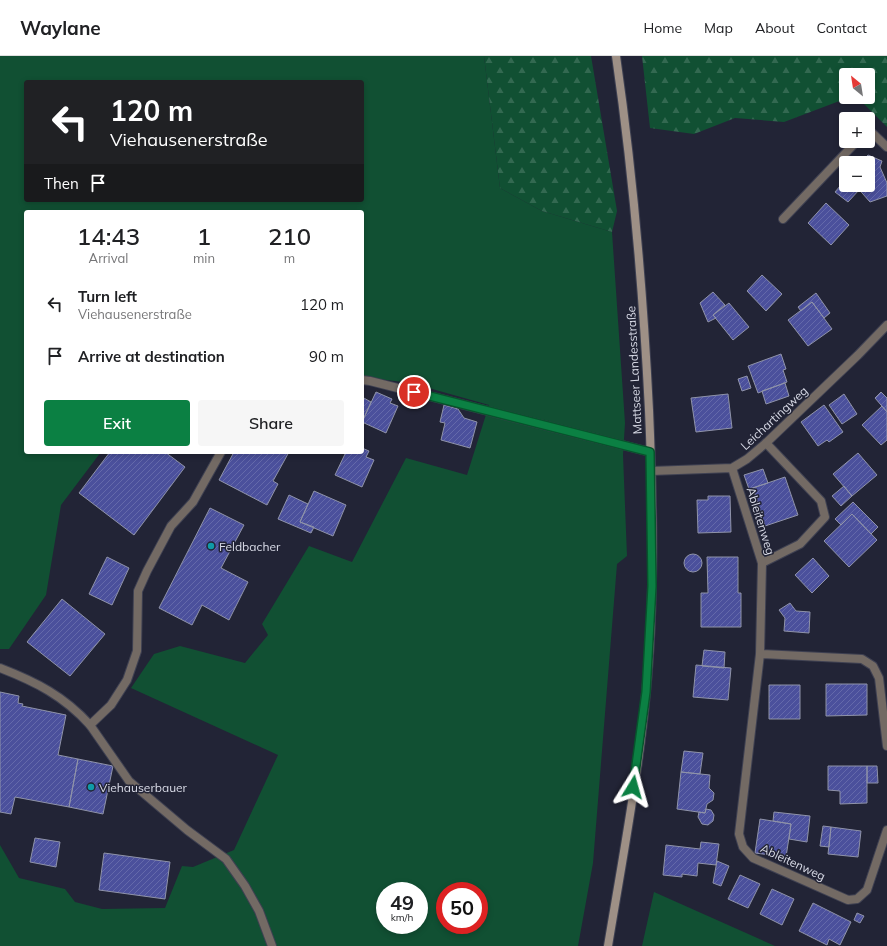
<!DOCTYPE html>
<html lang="en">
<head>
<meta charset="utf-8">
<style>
  body { margin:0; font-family:Mulish,sans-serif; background:#f6f6f6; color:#202124; height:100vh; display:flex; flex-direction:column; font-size:15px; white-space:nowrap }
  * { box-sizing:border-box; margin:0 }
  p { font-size:13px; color:#757577 }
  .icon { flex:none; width:22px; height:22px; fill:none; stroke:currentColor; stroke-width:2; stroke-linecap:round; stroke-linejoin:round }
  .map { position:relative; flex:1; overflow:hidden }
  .side { position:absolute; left:24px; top:154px; width:340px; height:244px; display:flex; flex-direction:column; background:#fff; border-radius:4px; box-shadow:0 2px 6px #0003 }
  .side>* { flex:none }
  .top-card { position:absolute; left:24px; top:24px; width:340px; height:122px; border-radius:4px; box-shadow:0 2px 6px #0003; background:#202124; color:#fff; overflow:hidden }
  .needle { width:26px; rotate:330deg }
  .tools { position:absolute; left:839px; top:12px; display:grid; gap:8px }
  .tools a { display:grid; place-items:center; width:36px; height:36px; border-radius:4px; background:#fff; box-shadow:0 2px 6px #0003; font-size:20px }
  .speed { position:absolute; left:376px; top:826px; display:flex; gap:8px; font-size:20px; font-weight:700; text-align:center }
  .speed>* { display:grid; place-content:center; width:52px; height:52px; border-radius:50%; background:#fff; box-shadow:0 2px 6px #0003; line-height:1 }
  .speed small { font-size:10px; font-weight:400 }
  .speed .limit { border:6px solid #d22; background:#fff; color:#111 }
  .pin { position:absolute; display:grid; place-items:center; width:34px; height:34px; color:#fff; margin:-17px; border:2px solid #fff; border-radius:50%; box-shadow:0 1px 4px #0007 }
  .me { position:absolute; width:44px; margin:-22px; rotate:8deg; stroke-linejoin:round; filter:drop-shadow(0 0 3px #0008) }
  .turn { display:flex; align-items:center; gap:14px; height:84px; padding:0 20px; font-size:18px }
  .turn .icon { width:52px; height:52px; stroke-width:2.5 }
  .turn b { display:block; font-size:28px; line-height:34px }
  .then { display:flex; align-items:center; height:38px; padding:0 20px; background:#0003; gap:8px; font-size:15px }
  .eta { display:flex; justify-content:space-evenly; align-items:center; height:68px; text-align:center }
  .eta b { font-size:24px; font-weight:600; line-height:28px }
  .cta { display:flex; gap:8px; margin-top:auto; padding:8px 20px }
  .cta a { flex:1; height:46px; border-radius:4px; background:#0b8043; color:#fff; font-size:16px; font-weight:600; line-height:46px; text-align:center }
  .cta a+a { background:#f6f6f6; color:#202124 }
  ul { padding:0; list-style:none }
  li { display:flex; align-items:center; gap:12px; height:52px; padding:0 20px }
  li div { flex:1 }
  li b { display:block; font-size:15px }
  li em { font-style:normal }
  header { display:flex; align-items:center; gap:24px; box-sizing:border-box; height:56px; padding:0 20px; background:#fff; border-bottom:1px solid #e0e0e0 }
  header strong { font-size:19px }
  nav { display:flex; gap:22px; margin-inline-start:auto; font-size:14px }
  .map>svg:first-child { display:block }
  .grass { fill:#115033; fill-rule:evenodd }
  .forest { fill:url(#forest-firs) }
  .building { fill:url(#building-hatch); stroke:#8f93a9 }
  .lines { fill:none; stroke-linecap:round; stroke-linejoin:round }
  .service-casing { stroke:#3f4152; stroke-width:10 }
  .minor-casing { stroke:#3f4152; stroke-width:10 }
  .secondary-casing { stroke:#3f4152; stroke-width:10 }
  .service { stroke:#736a64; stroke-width:8 }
  .minor { stroke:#736a64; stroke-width:8 }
  .secondary { stroke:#9e9086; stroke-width:8 }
  .route-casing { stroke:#07532c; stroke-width:10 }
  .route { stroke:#0b8043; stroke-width:7 }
  .culture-dot { fill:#0f9aa8; stroke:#222436; stroke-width:1.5 }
  .labels { text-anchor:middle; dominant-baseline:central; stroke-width:3; stroke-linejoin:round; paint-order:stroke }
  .street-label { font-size:12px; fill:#d9dbe7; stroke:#222436 }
  .poi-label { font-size:12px; fill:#d9dbe7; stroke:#222436; text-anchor:start }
</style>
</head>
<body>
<header>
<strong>Waylane</strong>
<nav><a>Home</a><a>Map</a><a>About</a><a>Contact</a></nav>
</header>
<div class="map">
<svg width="887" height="890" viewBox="0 0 887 890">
  <defs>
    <pattern id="forest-firs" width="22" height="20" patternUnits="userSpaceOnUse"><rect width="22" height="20" fill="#115033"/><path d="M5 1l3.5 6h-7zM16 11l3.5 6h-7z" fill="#336951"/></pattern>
    <pattern id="building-hatch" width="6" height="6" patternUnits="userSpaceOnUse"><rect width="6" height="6" fill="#4b509c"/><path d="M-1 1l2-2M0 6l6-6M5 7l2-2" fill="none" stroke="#6469aa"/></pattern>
  </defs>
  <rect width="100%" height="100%" fill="#222436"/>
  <!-- grass -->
  <path class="grass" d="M0,0H484L500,132L542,155L612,176L625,367L623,399L627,500L617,508L593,807L578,890H0V789L19,822L65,833L75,846L102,853L165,852L182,810L193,811L234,794L278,699L131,632L154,598L180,590L245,607L268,579L262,568L309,490L352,506L406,402L467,419L489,349L411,327L362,321V156H26V396H101L61,449L46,539L9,593H0ZM26,26H362V144H26ZM385,835H419V869H385ZM445,835H479V869H445Z
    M654,836L775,890H642Z"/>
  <!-- forest -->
  <path class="forest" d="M484,0H591L617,155L612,176L542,155L500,132Z
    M642,0H887V71L857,41H868V19H846V41H850L784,66L735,62L694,78L650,72Z"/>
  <!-- building -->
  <path class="building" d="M868,99L882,105L880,111L887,127V140L870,146L855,129H868V107H860Z
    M846,123V129H855L860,133L848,146L835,136Z
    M826,147L849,169L831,189L808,167Z
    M762,219L782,238L766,255L747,235Z
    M713,236L725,249L713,259L716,262L708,266L700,247Z
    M816,237L830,257L824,262L812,246L801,255L798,251Z
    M812,246L832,273L808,290L788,264Z
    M729,247L749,271L733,284L713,259Z
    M781,298L786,313L783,314L787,326L758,337L748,310Z
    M747,320L751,332L742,335L738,323Z
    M785,327L789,340L766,348L762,335Z
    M376,336L392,343L390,347L398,350L386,377L362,366Z
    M881,336L887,342V356L875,342Z
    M728,338L732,372L696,376L691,342Z
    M844,338L857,358L842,368L829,349Z
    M362,341L371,346L363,364H362Z
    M444,349L458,353L464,362L477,366L470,392L441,384L445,367L440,366Z
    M824,349L843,376L829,386L827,384L818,390L801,366Z
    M882,350L887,356V384L881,389L862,369Z
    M362,392L369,395L366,401L374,404L362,431L335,419L346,396H362Z
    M110,396H165L185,411L134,479L79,437Z
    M234,396H289L273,425L278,428L267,449L219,424Z
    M858,397L877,419L852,440L833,418Z
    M763,413L768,427L749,433L744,419Z
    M785,421L798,459L765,470L753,432Z
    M844,430L852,440L841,450L832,440Z
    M314,435L346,449L333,480L300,466Z
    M289,439L308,448L300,466L314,471L311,477L278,463Z
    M708,440H730L731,476L698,477L697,444H708Z
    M853,446L878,471L871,478L852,458L841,469L835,463Z
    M210,452L244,469L221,512L248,526L229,564L202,549L192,569L159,552Z
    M852,458L877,484L849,511L824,485Z
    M684 507a9 9 0 1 1 18 0a9 9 0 1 1-18 0Z
    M107,501L129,512L112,549L89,538Z
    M707,501H738V537H741V571H701V537H708Z
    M813,502L829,520L812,537L795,519Z
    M62,543L105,578L70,620L27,586Z
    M790,547L796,555L810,556L809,577L784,575L785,562L779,554Z
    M704,594L725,596L724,612L702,610Z
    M696,609L731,612L728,644L693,641Z
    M826,628H867V659L826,660Z
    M769,629H800V663H769Z
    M0,636L19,640L18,647L23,648L22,650L66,659L58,699L78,703L69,751L15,741L11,758L0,756Z
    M684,695L703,697L700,718L681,716Z
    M78,703L113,710L103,758L69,751Z
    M828,710H867V747L840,748V735L828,734Z
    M867,710H877L878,727H867Z
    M681,716L710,719L709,732L714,737L713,744L707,748L705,757L677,753Z
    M706,753L711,754L714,759L713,765L708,769L702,768L698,761L699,756L705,757Z
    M774,756L810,760L807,786L789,783L791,768L773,765Z
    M760,763L791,768L786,801L755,797Z
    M823,770L831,771L829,791L820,790Z
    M831,771L861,775L858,801L828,798Z
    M35,782L60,786L56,811L30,806Z
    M701,786L719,788L716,809L698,807L697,820L682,818V821L663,819L666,789L700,793Z
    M104,797L170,806L165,843L99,834Z
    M717,805L729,810L721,830L713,827Z
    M740,819L760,828L748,852L728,843Z
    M772,833L794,843L782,869L760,858Z
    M813,847L851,866L840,889L829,883L827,889L799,875Z
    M857,857L864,860L860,867L854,864Z"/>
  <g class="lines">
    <defs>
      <path id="service" d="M868,73L887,91
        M783,163L857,85
        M762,507L800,488L825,461L821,445L766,387
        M0,612C36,626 64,640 90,669"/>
      <path id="minor" d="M362,324L370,325L650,396
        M221,396L193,446L171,470L147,515L138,535L137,595L127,624L111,649L90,669L129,725L187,774L226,803L245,830L259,855L272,890
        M732,412L762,507L760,598L739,778L743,791L753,802L848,844L857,843L867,834L887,774
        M651,415L732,412L747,403L766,387L858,299L887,269
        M760,598L862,603L873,610L879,622L887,690"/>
      <path id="secondary" d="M608,890C622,806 638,721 646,637C655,543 653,447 649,354C643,235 633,117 616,0"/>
    </defs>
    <!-- service casing -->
    <use href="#service" class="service-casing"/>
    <!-- minor casing -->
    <use href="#minor" class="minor-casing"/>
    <!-- secondary casing -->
    <use href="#secondary" class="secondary-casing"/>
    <!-- service -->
    <use href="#service" class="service"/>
    <!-- minor -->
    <use href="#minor" class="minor"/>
    <!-- secondary -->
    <use href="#secondary" class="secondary"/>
  </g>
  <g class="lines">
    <defs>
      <path id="route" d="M414,336L650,396L652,530L646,636L633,731"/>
    </defs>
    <!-- route casing -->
    <use href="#route" class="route-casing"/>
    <!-- route -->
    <use href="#route" class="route"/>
  </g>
  <!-- markers -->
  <g class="culture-dot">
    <circle cx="211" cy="490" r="4"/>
    <circle cx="91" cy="731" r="4"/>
  </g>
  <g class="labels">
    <!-- street labels -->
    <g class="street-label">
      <text transform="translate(634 314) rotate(-93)">Mattseer Landesstraße</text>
      <text transform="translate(774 362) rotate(-43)">Leichartingweg</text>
      <text transform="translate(761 465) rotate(73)">Ableitenweg</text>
      <text transform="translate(793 806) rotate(25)">Ableitenweg</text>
    </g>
    <!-- poi labels -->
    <g class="poi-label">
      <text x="219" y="490">Feldbacher</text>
      <text x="99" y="731">Viehauserbauer</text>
    </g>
  </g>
</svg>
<div class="tools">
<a><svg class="needle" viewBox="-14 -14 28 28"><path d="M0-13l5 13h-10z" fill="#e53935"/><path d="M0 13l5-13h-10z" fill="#757577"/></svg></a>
<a>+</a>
<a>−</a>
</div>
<div class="speed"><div>49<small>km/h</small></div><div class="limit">50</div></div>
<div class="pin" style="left:414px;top:336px;background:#d93025"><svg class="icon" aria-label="arrive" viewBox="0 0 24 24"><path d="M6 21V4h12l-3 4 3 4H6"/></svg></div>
<svg class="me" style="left:633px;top:731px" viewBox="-20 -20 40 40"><path d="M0-17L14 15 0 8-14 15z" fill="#0b8043" stroke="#fff" stroke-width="4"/></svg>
<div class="top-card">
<div class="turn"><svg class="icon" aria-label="left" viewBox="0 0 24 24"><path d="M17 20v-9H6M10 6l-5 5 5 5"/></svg><div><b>120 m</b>Viehausenerstraße</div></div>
<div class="then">Then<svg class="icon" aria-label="arrive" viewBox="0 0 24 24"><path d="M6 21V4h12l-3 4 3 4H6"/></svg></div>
</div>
<section class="side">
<div class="eta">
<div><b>14:43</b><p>Arrival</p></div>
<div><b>1</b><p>min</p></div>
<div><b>210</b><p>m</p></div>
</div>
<ul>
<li><svg class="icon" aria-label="left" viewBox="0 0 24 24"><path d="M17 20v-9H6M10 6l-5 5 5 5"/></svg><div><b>Turn left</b><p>Viehausenerstraße</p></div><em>120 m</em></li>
<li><svg class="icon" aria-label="arrive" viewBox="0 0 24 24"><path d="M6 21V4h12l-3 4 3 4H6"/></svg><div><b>Arrive at destination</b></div><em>90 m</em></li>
</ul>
<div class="cta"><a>Exit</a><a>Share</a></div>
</section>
</div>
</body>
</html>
